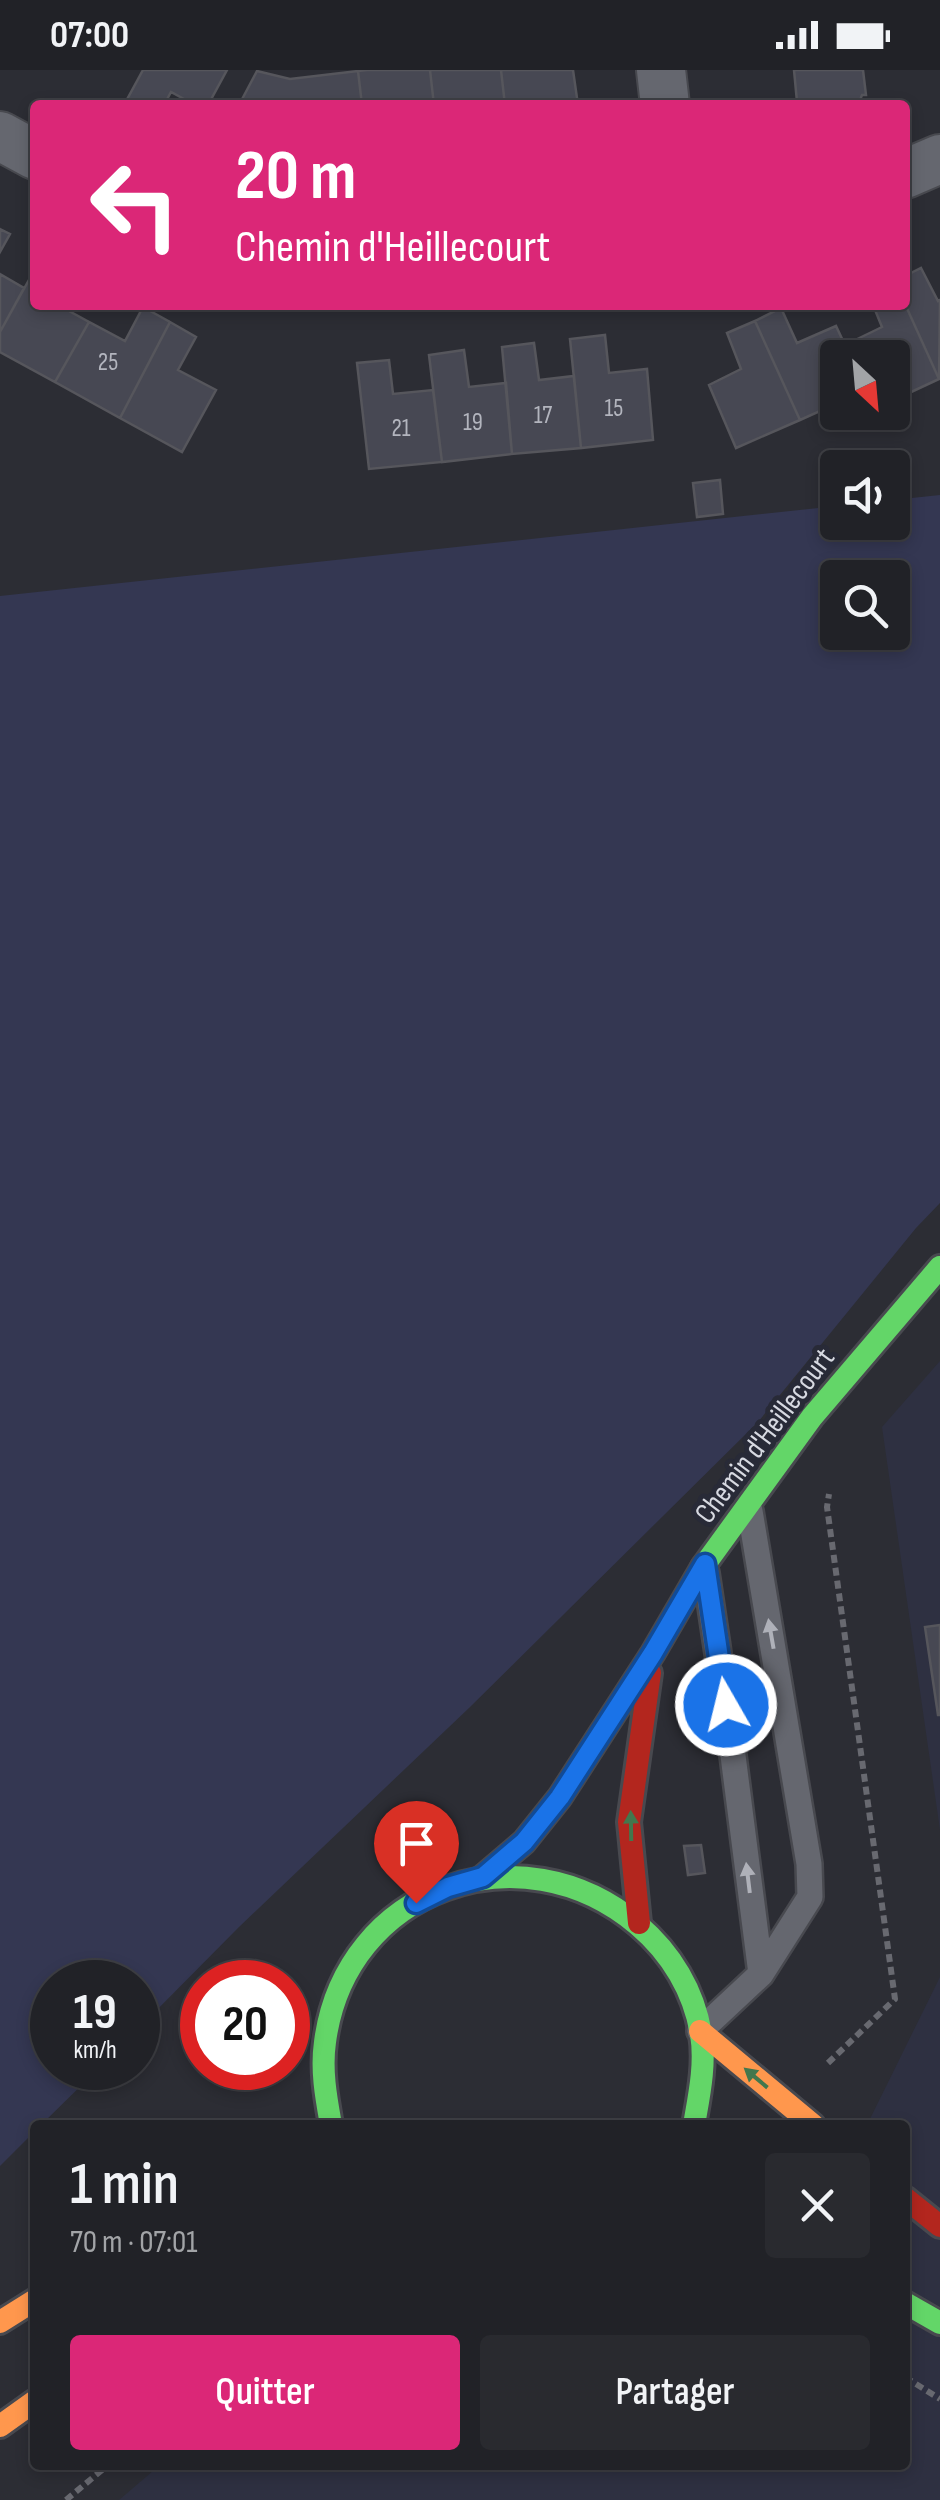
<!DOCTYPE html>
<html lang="fr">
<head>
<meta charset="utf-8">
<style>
  body { margin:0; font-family:"Sofia Sans Condensed",sans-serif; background:#292a2f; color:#f1f3f6; height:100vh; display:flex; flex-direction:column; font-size:38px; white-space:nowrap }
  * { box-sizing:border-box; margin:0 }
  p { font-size:32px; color:#a2a4a7 }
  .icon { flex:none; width:55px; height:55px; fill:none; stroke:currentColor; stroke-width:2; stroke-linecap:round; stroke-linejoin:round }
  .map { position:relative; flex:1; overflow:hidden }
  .drawer { position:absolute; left:30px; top:2050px; width:880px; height:350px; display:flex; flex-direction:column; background:#212227; border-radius:10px; box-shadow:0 5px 15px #0003,0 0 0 2px #3e3f44 }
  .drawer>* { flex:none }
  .hud { position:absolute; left:30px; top:30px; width:880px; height:210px; border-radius:10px; box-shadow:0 5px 15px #0003,0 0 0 2px #3e3f44; background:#db2777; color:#fff; overflow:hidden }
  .needle { width:65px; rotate:154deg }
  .fabs { position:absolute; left:820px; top:270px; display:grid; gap:20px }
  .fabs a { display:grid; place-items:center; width:90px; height:90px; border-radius:10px; background:#212227; box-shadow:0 5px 15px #0003,0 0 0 2px #3e3f44; font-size:50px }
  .speed { position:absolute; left:30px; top:1890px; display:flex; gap:20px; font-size:50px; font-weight:700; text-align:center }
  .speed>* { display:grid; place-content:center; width:130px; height:130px; border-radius:50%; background:#212227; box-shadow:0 5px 15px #0003,0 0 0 2px #3e3f44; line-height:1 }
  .speed small { font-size:25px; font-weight:400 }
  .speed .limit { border:15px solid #d22; background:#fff; color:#111 }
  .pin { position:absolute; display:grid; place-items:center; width:85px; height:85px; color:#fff; margin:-102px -42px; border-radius:50% 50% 50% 0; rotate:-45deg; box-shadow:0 0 10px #0007 }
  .pin .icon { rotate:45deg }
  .me { position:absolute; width:110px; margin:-55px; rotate:352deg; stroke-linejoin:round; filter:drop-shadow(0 0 8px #0008) }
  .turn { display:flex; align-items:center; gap:35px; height:210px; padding:0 40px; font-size:45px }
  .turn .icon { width:130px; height:130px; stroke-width:2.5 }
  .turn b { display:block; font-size:70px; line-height:85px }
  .round { display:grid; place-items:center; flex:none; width:105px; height:105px; border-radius:10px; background:#292a2f }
  .head { display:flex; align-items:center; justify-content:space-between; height:170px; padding:0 40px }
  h1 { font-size:60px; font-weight:600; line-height:75px }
  .cta { display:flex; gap:20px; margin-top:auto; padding:20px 40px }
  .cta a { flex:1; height:115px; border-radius:10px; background:#db2777; color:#fff; font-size:40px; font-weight:600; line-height:115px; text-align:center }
  .cta a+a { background:#292a2f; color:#f1f3f6 }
  .status { display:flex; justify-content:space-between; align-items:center; height:70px; padding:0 50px; background:#212227; direction:ltr }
  .status svg { height:28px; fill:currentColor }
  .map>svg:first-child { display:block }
  .built { fill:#2e3041 }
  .green { fill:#343752; fill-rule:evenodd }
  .building { fill:#474853; stroke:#56565c; stroke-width:2.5 }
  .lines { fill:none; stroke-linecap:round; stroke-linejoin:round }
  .lane-casing { stroke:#48494f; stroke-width:30 }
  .street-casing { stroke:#48494f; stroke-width:52 }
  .fast-casing { stroke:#48494f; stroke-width:28 }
  .slow-casing { stroke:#48494f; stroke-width:28 }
  .jam-casing { stroke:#48494f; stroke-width:28 }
  .path { stroke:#686970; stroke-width:6; stroke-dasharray:8 5; stroke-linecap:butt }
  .lane { stroke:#65676f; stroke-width:25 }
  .street { stroke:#65676f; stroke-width:48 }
  .fast { stroke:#63d668; stroke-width:22 }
  .slow { stroke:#ff974d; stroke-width:22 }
  .jam { stroke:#b3261e; stroke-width:22 }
  .oneway { fill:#afb1b9 }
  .oneway2 { fill:#43774d }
  .route-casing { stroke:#114b97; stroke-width:25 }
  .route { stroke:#1a73e8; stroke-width:18 }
  .labels { text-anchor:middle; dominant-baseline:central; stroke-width:10; stroke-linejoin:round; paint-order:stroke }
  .number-label { font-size:25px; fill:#b3b5be }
  .street-label { font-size:30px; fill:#d7d9e1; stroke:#282a37 }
</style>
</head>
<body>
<div class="status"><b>07:00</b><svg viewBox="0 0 49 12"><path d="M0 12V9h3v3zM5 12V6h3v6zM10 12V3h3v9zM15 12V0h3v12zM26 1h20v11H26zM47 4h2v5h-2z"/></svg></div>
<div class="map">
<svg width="940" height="2430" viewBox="0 0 940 2430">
  <rect width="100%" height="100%" fill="#2c2d34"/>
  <!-- built -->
  <path class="built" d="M940,1291V1760L882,1357Z
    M940,1907V2430H119L160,2395H905V2055H867Z"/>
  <!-- green -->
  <path class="green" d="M940,425V1133L916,1158L758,1352L469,1638L239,1857L138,1959V1912H52V1998H99L41,2055H35V2061L0,2096V526L837,436L838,452H892L893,430ZM838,508H892V562H838Z"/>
  <!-- building -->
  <path class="building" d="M143,0H227L208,35H195L171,22L164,35H124Z
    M367,0H430L434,35H362L358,1Z
    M430,0H501L505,35H434Z
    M501,0H573L578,35H505Z
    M794,0H863L866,25H862L858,35H802V31L797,32Z
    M257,1L290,9L358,1L362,35H239Z
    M0,159L10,164L0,182Z
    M921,198L938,231L940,230L939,309L905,234V206Z
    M35,199V235H58L89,252L55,312L0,282V262Z
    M0,204L24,218L0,262Z
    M905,234L939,309L892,331V288H851L845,275L882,257L873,235Z
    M143,237L170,252L120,348L55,312L89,252L125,271Z
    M781,238L797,273L836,256L851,288H838V333L800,350L755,251Z
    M755,251L800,350L736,378L709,315L741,299L727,263Z
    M170,252L196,267L178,300L216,320L182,382L120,348Z
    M605,265L609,303L647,299L653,370L581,378L570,269Z
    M534,273L539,310L574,306L581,378L512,384L502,277Z
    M464,280L469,317L506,313L512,384L442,392L429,285Z
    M389,290L393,324L433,320L442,392L369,399L357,293Z
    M720,410L723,444L697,447L693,413Z
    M940,1555V1645H938L925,1557Z
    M701,1775L705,1803L688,1805L684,1776Z"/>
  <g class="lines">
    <defs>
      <path id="lane" d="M706,1503L731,1670L761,1904
        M700,1961L761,1904L810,1827L809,1794L750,1441"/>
      <path id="street" d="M661,0L665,35
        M0,66L35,85
        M905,104L940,89"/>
      <path id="fast" d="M703,1497L812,1347L940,1197
        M331,2055C326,2027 321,2000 325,1972C345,1818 521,1756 638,1855C671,1883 694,1921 701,1964C706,1994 699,2026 694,2055
        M905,2233L940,2253"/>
      <path id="slow" d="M700,1961L813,2055
        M0,2252L35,2230
        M0,2356L35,2331"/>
      <path id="jam" d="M483,1807L524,1772L560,1727L653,1583L703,1497
        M639,1853L629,1752L650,1603
        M905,2128L940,2156"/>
    </defs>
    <!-- lane casing -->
    <use href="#lane" class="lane-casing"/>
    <!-- street casing -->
    <use href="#street" class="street-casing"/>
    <!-- fast casing -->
    <use href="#fast" class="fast-casing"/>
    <!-- slow casing -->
    <use href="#slow" class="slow-casing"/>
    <!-- jam casing -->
    <use href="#jam" class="jam-casing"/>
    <!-- path -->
    <path class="path" d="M828,1993L895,1929L827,1437L829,1424
      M905,2307L940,2329
      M66,2430L108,2395"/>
    <!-- lane -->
    <use href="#lane" class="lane"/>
    <!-- street -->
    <use href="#street" class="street"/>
    <!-- fast -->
    <use href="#fast" class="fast"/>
    <!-- slow -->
    <use href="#slow" class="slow"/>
    <!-- jam -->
    <use href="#jam" class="jam"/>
  </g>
  <!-- one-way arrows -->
  <defs><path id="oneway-solid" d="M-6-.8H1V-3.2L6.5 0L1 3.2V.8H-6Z" transform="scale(2.5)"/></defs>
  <g class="oneway">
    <use href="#oneway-solid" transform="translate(771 1564) rotate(-100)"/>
    <use href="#oneway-solid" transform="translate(748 1808) rotate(-97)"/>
  </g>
  <g class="oneway2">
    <use href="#oneway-solid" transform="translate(631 1756) rotate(-91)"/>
    <use href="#oneway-solid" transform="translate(756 2008) rotate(-140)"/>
  </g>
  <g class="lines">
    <defs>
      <path id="route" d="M416,1833L448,1817L483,1807L524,1772L560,1727L653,1583L705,1494L726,1635"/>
    </defs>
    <!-- route casing -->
    <use href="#route" class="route-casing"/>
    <!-- route -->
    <use href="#route" class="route"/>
  </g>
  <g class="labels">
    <!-- number labels -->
    <g class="number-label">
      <text x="108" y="292">25</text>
      <text x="614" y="338">15</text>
      <text x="543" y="345">17</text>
      <text x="473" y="352">19</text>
      <text x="401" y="358">21</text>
    </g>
    <!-- street labels -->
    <g class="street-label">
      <text transform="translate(765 1366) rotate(-53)">Chemin d'Heillecourt</text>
    </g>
  </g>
</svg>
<div class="fabs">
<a><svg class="needle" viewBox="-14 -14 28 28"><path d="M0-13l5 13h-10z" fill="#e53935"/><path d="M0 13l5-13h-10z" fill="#a2a4a7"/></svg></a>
<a><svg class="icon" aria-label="sound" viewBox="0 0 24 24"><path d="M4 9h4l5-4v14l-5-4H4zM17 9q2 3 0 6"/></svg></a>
<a><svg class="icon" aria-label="search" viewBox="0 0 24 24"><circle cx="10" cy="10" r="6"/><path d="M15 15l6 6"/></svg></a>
</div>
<div class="speed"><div>19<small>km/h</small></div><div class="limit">20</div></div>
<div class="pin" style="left:416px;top:1833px;background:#d93025"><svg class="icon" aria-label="arrive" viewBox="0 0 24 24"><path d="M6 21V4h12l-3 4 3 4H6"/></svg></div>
<svg class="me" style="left:726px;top:1635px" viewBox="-20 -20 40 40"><circle r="17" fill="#1a73e8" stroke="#fff" stroke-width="3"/><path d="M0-11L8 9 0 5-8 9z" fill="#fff"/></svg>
<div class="hud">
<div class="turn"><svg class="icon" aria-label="left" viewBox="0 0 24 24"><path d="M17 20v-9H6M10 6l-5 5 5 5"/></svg><div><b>20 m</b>Chemin d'Heillecourt</div></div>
</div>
<section class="drawer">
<div class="head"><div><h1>1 min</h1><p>70 m · 07:01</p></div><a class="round"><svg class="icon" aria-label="close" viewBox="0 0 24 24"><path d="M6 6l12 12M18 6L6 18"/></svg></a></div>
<div class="cta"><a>Quitter</a><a>Partager</a></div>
</section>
</div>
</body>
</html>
